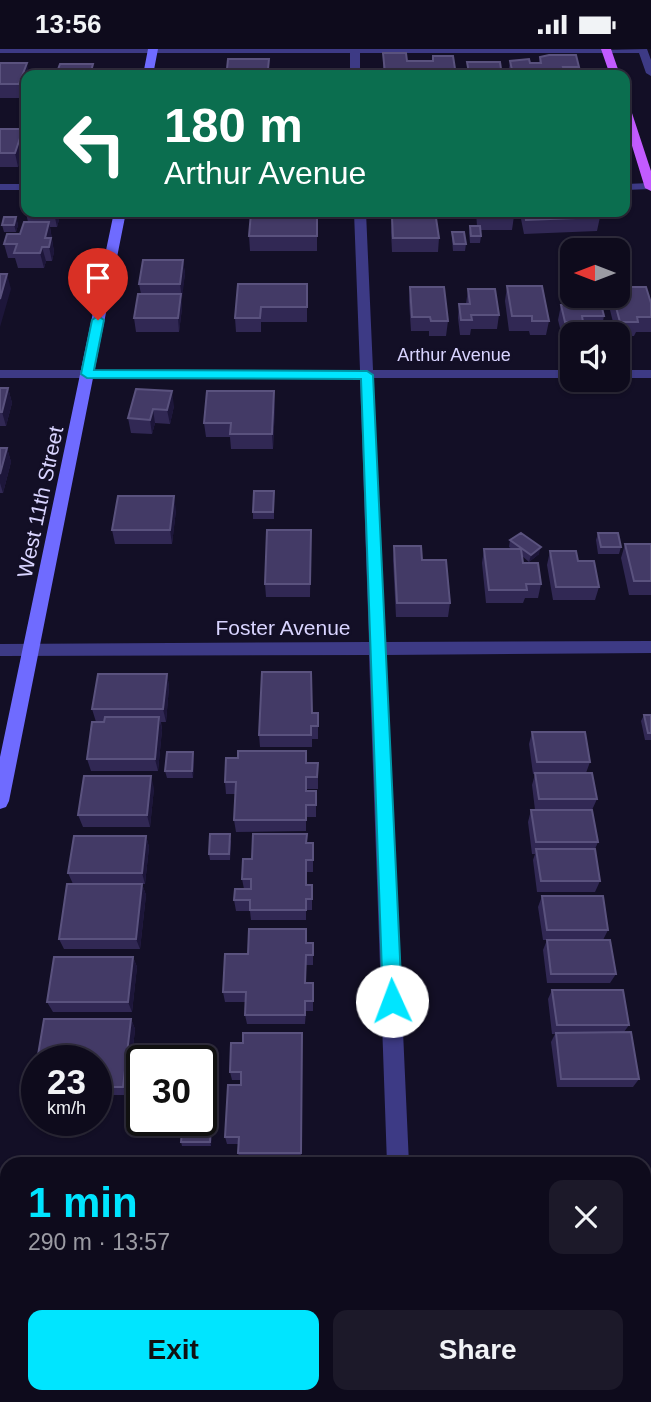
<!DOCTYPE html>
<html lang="en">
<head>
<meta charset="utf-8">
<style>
  body { margin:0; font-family:Arial,sans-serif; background:#1c1929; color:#f1f3f6; height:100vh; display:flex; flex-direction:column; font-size:26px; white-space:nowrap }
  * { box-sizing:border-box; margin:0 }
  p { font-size:23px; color:#9b9ba3 }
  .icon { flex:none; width:38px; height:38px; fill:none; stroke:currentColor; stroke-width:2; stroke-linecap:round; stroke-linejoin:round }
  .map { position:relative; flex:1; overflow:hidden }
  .sheet { position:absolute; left:0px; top:1108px; width:651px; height:247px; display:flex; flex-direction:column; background:#0e0b1c; border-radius:21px 21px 0 0; box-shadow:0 2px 5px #0004,0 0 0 2px #2e2b3b }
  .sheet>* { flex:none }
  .hud { position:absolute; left:21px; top:21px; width:609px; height:147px; border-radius:14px; box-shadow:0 2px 5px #0004,0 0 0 2px #2e2b3b; background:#0b6e4f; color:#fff; overflow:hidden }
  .needle { width:46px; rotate:270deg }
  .tools { position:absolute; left:560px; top:189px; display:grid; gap:14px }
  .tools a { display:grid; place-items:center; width:70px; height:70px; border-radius:14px; background:#0e0b1c; box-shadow:0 2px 5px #0004,0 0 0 2px #2e2b3b; font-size:35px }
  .speed { position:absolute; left:21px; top:996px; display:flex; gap:14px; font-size:35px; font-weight:700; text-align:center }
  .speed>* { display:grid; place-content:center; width:91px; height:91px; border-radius:50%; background:#0e0b1c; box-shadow:0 2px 5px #0004,0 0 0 2px #2e2b3b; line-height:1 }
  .speed small { font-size:18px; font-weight:400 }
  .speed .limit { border:4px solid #111; border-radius:10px; background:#fff; color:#111 }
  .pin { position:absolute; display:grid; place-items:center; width:60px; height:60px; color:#fff; margin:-72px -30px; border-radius:50% 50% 50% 0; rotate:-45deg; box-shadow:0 0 7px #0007 }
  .pin .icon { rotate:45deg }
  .me { position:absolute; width:77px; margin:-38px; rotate:358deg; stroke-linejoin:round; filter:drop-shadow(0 0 5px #0008) }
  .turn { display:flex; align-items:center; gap:24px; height:147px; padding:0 28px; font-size:32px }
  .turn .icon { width:91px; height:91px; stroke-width:2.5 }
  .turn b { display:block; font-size:49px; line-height:60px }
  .round { display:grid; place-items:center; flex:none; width:74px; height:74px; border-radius:14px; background:#1c1929 }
  .summary { display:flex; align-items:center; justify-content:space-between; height:119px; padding:0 28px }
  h1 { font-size:42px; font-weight:700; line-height:52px; color:#00e5ff }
  .primary-button { display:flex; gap:14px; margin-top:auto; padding:14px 28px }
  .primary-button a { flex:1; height:80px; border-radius:14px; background:#00e5ff; color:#111; font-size:28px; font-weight:700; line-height:80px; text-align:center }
  .primary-button a+a { background:#1c1929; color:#f1f3f6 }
  .status { display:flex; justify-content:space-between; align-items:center; height:49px; padding:0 35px; background:#0e0b1c; direction:ltr }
  .status svg { height:19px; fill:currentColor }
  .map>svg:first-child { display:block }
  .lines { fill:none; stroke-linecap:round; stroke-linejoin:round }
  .lane { fill:#3d3a85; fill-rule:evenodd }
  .street { fill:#3d3a85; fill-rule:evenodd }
  .secondary { fill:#6f6bff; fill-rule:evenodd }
  .primary { fill:#c25bff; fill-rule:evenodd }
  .wall { fill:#312854 }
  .shaded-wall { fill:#1d163a }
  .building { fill:#433a66; stroke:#5a527e; stroke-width:2 }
  .route { fill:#00e5ff; stroke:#0095a6; stroke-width:2 }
  .labels { text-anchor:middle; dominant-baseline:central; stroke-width:5; stroke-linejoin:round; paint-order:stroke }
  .far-street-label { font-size:18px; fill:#d9d4ff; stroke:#130f26 }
  .street-label { font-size:21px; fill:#d9d4ff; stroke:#130f26 }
</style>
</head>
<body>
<div class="status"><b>13:56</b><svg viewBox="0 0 49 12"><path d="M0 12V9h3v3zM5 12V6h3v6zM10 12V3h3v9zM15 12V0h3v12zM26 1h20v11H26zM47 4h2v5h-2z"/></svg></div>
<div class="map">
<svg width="651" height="1353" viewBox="0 0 651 1353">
  <rect width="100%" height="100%" fill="#130f26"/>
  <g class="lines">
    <!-- lane -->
    <path class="lane" d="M647,0L651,11V27L646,24L639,4H606L601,1Z"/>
    <!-- street -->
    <path class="street" d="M0,0H610L611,1L606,4H360V26H350V4H0Z
      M651,134V140L625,141V135Z
      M0,135H26V141H0Z
      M354,163H366L373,321H572V329H373L385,593L651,592V604L386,606L409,1115H387L369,606L0,607V595L369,593L360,329H0V321H360Z
      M618,321H651V329H618Z
      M394,1348H419L421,1353H395Z"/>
    <!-- secondary -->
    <path class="secondary" d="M148,0H158L153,26H143Z
      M114,163H126L9,752L6,758L0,760V708Z"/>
    <!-- primary -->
    <path class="primary" d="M601,0H611L620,26H610Z
      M625,55L630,58L651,122V142L645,139L625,74Z"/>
  </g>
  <!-- wall -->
  <path class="wall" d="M383,4L407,12H432L433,7L456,26H383Z
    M540,8L579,18L578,26H508L510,12L539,14Z
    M269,10V26H227V20Z
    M467,13L501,20L506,26H467Z
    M0,14L26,26V37L22,49H0Z
    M0,80L26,94L18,118H0Z
    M61,163L57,178H50L54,203L52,212H46L44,219H18L15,209H8L4,195L20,185L28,173L26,164Z
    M476,163H513L514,167L512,181H480L481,187L480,194H470L469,184L470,177H477Z
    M522,163H598L600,168L597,182L524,185L521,170Z
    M317,164V202H250L249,187Z
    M16,168L18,176L16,183H4L2,176Z
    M392,169L439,189L438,203H392L391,183Z
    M452,183L466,195L465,202H453L452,190Z
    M183,211L185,225L181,250L182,259L179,283H136L134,269L141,245L139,235Z
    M307,235V273H261V283H236L235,269Z
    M507,237L549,272L546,286H530L529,282H509L505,252Z
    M410,238L448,272L446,287H429V282H411L409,252Z
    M468,240L499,266L497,280H471L470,286H460L458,269L459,255H466Z
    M569,240L604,267L601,282H581L580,285H572V287H562L558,271L561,256H566Z
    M609,247H618L651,254V283H636L634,287H618V285H616L608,253Z
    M0,339H8L12,354L6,377H0Z
    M136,340L174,357L170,375L155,374L152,385L131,384L128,369Z
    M275,356L273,400H231L230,388H206L204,374Z
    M0,399H7L11,413L3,444H0Z
    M274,442V470H253V463Z
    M176,461L172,495H115L112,481Z
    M311,481L310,548H266L265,535Z
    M598,484L621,498L619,505H598L596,491Z
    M510,491L539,505L529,513L522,507L523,514L541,535L538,549H525L523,554H486L482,514L484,500H512L509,498Z
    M625,495H651V546H629L621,509Z
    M394,497L450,554L448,568H396L393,511Z
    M550,502L578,512L599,538L595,551H553L547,516Z
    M167,625L169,638L166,673H161L162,681L158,722H91L87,710L96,673L92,660Z
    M312,664L318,677V690H312V698H260L259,686Z
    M644,666H651V691H645L641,672Z
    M532,683L590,713L586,724L597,750L592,761L598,793L595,800L600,832L595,843H537L533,811L535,805H532L528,773L531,761H535L532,736L535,725H533L529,695Z
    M193,703L194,709L193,729H167L165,722Z
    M318,714V740H306V742H316V768H306V782L236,783L234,771L236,745H226L225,733Z
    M154,739L150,778H83L78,766Z
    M146,787L149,798L145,835H142L146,846L140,900H64L59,890L73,835L68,824Z
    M231,791L230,811H210L209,805Z
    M307,794H313V823H307L306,836H312V861H306V871H251L250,862H236L234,851L244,840L242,830L252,810Z
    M542,847L608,881L603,891L616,925L610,934H547L543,901L547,891H543L538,858Z
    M306,894L313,904V916H306V934H313V962H306L305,975H247L245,966L246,953H225L223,943L248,905Z
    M133,908L137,918L132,963H53L47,953Z
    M552,941L629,976L624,983L639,1030L633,1038H557L551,993L555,985H552L548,950Z
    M131,970L135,980L128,1046H96V1012Z
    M302,984L301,1111H240L238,1104L239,1095H227L225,1088L241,1036V1031H232L230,1023L243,994Z
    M213,1056L211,1097H182L181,1093Z
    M589,1348H644L651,1353H589Z"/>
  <!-- shaded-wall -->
  <path class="shaded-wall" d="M27,14L29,26H26V37L22,49L19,35Z
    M93,15L94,26H90Z
    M23,80L26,94L18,118L15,104Z
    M54,163H61L57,178L54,164Z
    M16,168L18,176L16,183L14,176Z
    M49,173L54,203L52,212L49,198L45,189Z
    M42,198L46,212L44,219L40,204Z
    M183,211L185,225L182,250L180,235Z
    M7,225L11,240L0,278V250Z
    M181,245L182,259L179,283L178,269Z
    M8,339L12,354L6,377L2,363Z
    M172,342L174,357L170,375L167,361Z
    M274,342L275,356L273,400L272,385Z
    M153,360L155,374L152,385L150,371Z
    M7,399L11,413L3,444L0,434V425Z
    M174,447L176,461L172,495L170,481Z
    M541,498L539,505L529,513L531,506Z
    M167,625L169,638L166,673L163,660Z
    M159,668L162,681L158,722L155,710Z
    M193,703L194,709L193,729L192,722Z
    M151,727L154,739L150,778L147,766Z
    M146,787L149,798L145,835L142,824Z
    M142,835L146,846L140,900L136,890Z
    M133,908L137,918L132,963L128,953Z
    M131,970L135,980L128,1046L123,1038Z
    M212,1052L213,1056L211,1097L210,1093Z
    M68,1348H74V1353H67Z"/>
  <!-- building -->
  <path class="building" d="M383,4H406L407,12H433V7H453L456,26H394L393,24H385Z
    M549,6H576L579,18H563L564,21H512L510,12L529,10L530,14H541L540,8Z
    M228,10H269L268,20H227Z
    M467,13H500L501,20H485L484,24H469Z
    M0,14H27L19,35H0Z
    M60,15H93L90,26H56Z
    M485,20L505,21L506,26H485Z
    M0,80H23L15,104H0Z
    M26,163H54L26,164Z
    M479,163H513L514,167H479Z
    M525,163H598L600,168L526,171Z
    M251,164H317V187H249Z
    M4,168H16L14,176H2Z
    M392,169H436L439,189H393Z
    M24,173H49L45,189H51L49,198H42L40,204H14L17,195H4L7,185H20Z
    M470,177H480L481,187H471Z
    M452,183H464L466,195H454Z
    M143,211H183L180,235H139Z
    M0,225H7L0,250Z
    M238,235H307V258H261L260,269H235Z
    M507,237H542L549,272H532V267H512Z
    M410,238H444L448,272H431L430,268H412Z
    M618,238H646L651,254V268H637L638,273H620L613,247H618Z
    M468,240H495L499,266H471L472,271H461L459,255H470Z
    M569,240H572V247H599L604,267H582L583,273H565L561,256H573Z
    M138,245H181L178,269H134Z
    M0,339H8L2,363H0Z
    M136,340L172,342L167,361L153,360L150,371L128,369Z
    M207,342H274L272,385H230L231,374H204Z
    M0,399H7L0,425Z
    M254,442H274L273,463H253Z
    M118,447H174L170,481H112Z
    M267,481H311L310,535H265Z
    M521,484L541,498L531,506L510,491Z
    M598,484H618L621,498H601Z
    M625,495H651V532H634Z
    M394,497H421L422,511H446L450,554H397Z
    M484,500H521L523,514H538L541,535H526L527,541H489Z
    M550,502H576L578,512H594L599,538H556Z
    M262,623H311L312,664H318V677H311V686H259Z
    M98,625H167L163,660H92Z
    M644,666H651V684H648Z
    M105,668H159L155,710H87L92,673H104Z
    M532,683H585L590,713H537Z
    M238,702H306V714H318L317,728H306V742H316V756H306V771H234L236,733H225L226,709H238Z
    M167,703H193L192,722H165Z
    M535,724H592L597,750H539Z
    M84,727H151L147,766H78Z
    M531,761H592L598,793H536Z
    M210,785H230L229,805H209Z
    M253,785H307L306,794H313V811H306V836H312V850H306V861H250V851H234L235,840H251V830H242L243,810H252Z
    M74,787H146L142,824H68Z
    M536,800H595L600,832H541Z
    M67,835H142L136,890H59Z
    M542,847H603L608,881H547Z
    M249,880H306V894H313V906H306L305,934H313V952H305V966H245L246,943H223L225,905H248Z
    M547,891H610L616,925H551Z
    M54,908H133L128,953H47Z
    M552,941H623L629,976H557Z
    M44,970H131L123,1038H96V1012H37Z
    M631,983L639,1030H561L556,984Z
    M243,984H302L301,1104H238L239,1088H225L228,1036H241V1023H230L231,994H243Z
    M37,1015V1038H33Z
    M201,1052H212L210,1093H181L183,1071H201Z
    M6,1229H7V1284H0V1267Z
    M0,1320H7V1348H68L67,1353H0Z
    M644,1326H651V1353H596L595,1348H644Z
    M172,1348H281V1353H172Z
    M548,1348H571L572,1353H548Z"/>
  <!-- route -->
  <path class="route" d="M98,267L104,271L94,321L367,322L373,326L402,952L399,958L392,961L386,958L383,952L361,330L87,329L81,325L92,271Z"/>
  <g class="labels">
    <!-- far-street labels -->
    <g class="far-street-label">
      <text x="454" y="306">Arthur Avenue</text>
    </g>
    <!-- street labels -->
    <g class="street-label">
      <text transform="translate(40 453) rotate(-78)">West 11th Street</text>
      <text x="283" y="578">Foster Avenue</text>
    </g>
  </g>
</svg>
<div class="tools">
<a><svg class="needle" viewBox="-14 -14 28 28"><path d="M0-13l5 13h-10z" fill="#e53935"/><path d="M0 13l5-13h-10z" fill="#9b9ba3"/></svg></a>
<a><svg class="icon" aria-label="sound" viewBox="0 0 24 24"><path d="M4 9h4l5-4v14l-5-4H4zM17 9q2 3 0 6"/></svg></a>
</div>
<div class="speed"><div>23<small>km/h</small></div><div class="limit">30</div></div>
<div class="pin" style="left:98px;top:271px;background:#d93025"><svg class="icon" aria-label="arrive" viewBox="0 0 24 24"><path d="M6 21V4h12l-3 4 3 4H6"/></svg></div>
<svg class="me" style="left:392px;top:952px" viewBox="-20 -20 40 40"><circle r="19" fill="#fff"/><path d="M0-13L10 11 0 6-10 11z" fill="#00e5ff"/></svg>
<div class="hud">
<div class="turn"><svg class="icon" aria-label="left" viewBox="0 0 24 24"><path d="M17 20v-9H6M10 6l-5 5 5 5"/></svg><div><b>180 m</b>Arthur Avenue</div></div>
</div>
<section class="sheet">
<div class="summary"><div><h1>1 min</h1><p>290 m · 13:57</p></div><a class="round"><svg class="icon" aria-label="close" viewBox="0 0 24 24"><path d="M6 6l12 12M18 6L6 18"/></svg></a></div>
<div class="primary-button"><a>Exit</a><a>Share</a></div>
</section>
</div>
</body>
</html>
